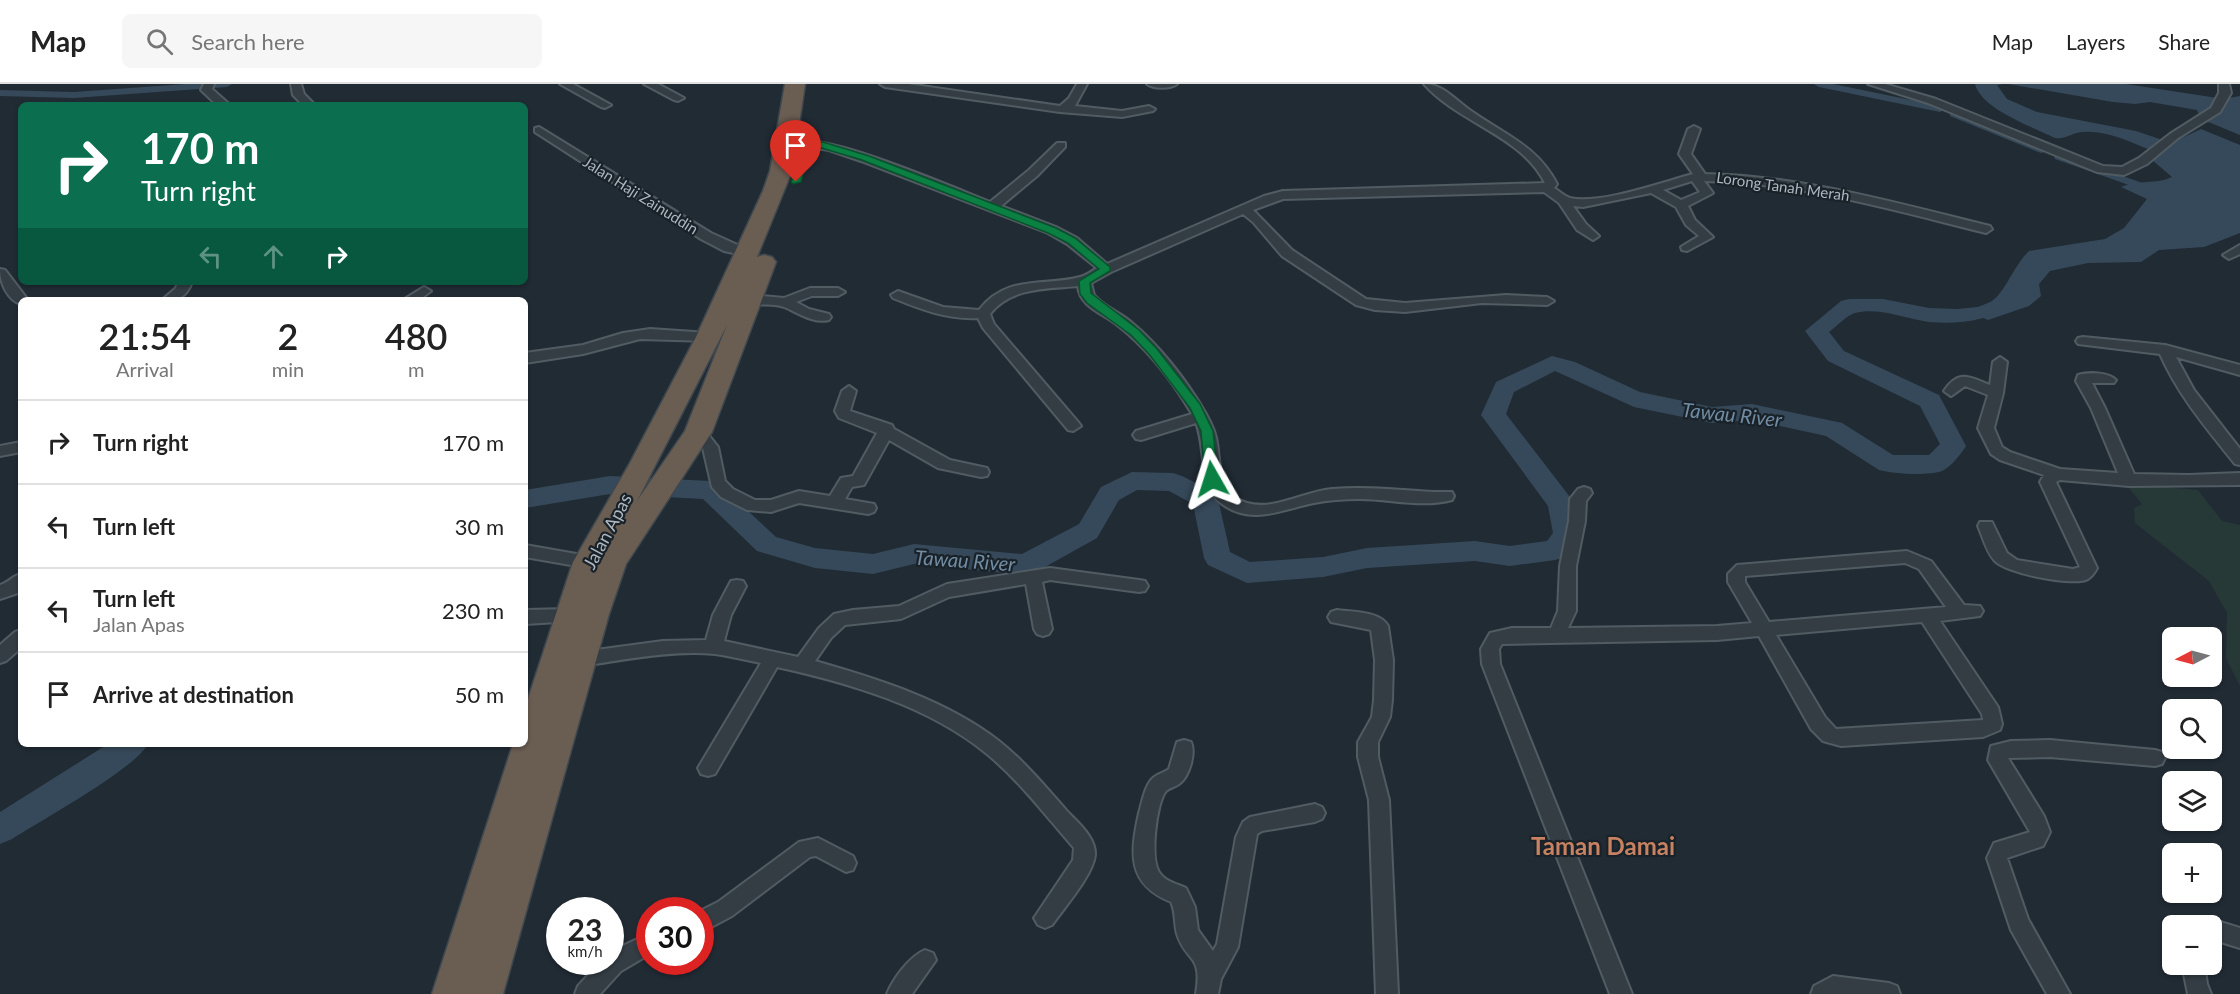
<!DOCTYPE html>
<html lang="en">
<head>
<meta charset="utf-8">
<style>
  body { margin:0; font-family:Lato,sans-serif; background:#f6f6f6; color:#222; height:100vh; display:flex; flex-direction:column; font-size:22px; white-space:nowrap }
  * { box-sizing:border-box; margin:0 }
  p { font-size:20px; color:#767676 }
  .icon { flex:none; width:33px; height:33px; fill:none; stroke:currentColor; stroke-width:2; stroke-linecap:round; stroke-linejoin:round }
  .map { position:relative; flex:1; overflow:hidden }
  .sheet { position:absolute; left:18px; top:213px; width:510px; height:450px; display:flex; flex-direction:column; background:#fff; border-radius:9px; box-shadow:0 2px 4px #0004 }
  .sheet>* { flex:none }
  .hud { position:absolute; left:18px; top:18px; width:510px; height:183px; border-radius:9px; box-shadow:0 2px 4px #0004; background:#0b6e4f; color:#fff; overflow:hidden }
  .needle { width:39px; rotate:264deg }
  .fabs { position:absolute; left:2162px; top:543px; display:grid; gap:12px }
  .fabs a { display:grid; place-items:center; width:60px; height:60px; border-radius:9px; background:#fff; box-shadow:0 2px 4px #0004; font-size:30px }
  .speed { position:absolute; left:546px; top:813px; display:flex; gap:12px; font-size:30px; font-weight:700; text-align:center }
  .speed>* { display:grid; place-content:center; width:78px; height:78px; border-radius:50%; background:#fff; box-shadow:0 2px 4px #0004; line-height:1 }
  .speed small { font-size:15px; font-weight:400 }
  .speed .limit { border:9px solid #d22; background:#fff; color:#111 }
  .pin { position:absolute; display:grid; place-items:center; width:51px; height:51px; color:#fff; margin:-62px -26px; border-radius:50% 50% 50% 0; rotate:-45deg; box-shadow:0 0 6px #0007 }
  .pin .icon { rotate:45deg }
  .me { position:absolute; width:66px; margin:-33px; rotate:354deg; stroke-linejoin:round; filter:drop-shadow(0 0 4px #0008) }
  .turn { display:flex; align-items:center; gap:21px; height:126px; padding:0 24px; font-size:27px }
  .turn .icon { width:78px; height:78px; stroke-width:2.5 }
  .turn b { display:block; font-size:42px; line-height:51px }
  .lanes { display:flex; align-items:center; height:57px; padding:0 24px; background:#0003; justify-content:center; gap:30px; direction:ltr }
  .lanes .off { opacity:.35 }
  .eta { display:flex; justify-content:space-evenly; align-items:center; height:102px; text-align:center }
  .eta b { font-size:36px; font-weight:600; line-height:42px }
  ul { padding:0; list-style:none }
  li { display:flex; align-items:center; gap:18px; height:84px; padding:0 24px; border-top:2px solid #e0e0e0 }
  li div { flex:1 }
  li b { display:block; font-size:22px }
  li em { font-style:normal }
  header { display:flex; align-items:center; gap:36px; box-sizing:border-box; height:84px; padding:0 30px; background:#fff; border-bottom:2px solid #e0e0e0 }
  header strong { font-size:28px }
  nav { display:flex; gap:33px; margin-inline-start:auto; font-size:21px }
  .search { width:420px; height:54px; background:#f6f6f6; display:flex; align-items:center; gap:15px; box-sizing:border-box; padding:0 21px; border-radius:9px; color:#767676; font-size:22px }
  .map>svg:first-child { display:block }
  .green { fill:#263937 }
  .water { fill:#36495a }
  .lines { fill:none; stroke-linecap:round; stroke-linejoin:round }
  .canal { fill:#36495a; fill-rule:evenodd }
  .river { fill:#36495a; fill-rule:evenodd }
  .street-casing { stroke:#515b62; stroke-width:4 }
  .highway-casing { stroke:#3f484f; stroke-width:3 }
  .street { fill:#343d44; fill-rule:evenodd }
  .highway { fill:#6a5d52; fill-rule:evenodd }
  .route { fill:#0b8043; stroke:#07532c; stroke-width:1.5 }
  .labels { text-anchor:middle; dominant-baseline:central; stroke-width:4.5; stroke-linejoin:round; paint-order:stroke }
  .far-street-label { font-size:15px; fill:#aeb8c1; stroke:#1a2229 }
  .street-label { font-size:18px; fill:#aeb8c1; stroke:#1a2229 }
  .water-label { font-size:20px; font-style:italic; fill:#718ca3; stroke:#1a2229 }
  .near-neighbourhood-label { font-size:24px; font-weight:bold; fill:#c88262; stroke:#1a2229 }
</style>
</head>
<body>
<header>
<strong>Map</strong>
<div class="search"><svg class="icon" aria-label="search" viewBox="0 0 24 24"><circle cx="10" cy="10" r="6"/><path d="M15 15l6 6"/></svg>Search here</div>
<nav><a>Map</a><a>Layers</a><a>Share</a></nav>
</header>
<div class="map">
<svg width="2240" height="910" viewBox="0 0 2240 910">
  <rect width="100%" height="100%" fill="#212b34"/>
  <!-- green -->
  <path class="green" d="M2165,403L2198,406L2222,437L2240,441V602L2226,574L2227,529L2209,497L2135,439L2134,424L2142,420L2129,404Z"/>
  <!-- water -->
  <path class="water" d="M1975,0H2004L1997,1L2007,15L2037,28L2136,47L2171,59L2201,45L2240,61V149L2204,163L2159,166L2141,178L2088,179L2050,187L2039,200L2041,212L2029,222L1988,236L1965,226C1974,224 1985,223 1992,217C2006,207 2014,181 2029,167L2105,155L2124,144L2147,115L2121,103C2140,95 2155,101 2172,93L2144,69L2148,65C2128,57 2105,46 2083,48C2073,48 2065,56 2055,54C2033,43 1981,25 1975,0Z
    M2008,0H2126L2224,15L2240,12V51L2201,35L2197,26L2150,18L2135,20L2113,18Z"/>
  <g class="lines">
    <!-- canal -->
    <path class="canal" d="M186,0H232L227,3L74,14L0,12V6L74,8Z
      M1814,0H1833L1940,22L1945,25L1940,28L1819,3Z
      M1950,28H1958L2047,66L2042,69L2038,68L1950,32Z
      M2059,70L2154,103L2156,105L2150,108L2146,107L2055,75L2054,73Z"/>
    <!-- river -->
    <path class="river" d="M2008,211L2016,213L2019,218L2016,223C1988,235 1961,241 1929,238C1906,235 1879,223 1855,229C1847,231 1836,243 1829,248L1844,267L1939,311L1966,362C1961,370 1951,383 1942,387C1930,392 1892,390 1879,386L1826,352L1752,336L1712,339L1634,323L1555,287L1514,308L1506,330L1570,413L1574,420L1580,451L1565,473L1555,476L1510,482L1475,477L1367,484L1323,493L1247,499L1208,481L1204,474L1193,420L1169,407L1137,406L1119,416L1097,454L1036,488L1026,491L914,480L873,490L815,484L757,467L703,415L610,410L525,424V406L610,392L710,397L719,400L776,453L815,464L873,470L914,460L1022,470L1079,440L1101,403L1132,388L1173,389L1182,392L1214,408L1218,415L1230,468L1250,478L1323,473L1367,464L1475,457L1510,462L1547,457L1553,449L1548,422L1481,331L1496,298L1552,272L1575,278L1640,308L1712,323L1752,320L1833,337L1842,339L1893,371H1929L1940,360L1920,322L1828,277L1805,247L1841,217L1849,215H1883L1929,224L1957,225L1978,223Z
      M108,660H148C135,685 40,737 12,755L0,760V728Z"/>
    <defs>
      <path id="street" d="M204,0H214L212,5L230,21H217L201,6Z
        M291,0H301L304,10L315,21H303L293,11Z
        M560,0H573L611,21L605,24L601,23Z
        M644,0H658L684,14L678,17L674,16Z
        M880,0H908L1060,22L1069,14L1077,0H1087L1075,22L1122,27L1149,22L1155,25L1153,27L1122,33L1060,28L885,3Z
        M1147,0H1177C1171,5 1153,5 1147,0Z
        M1424,0C1444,0 1457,18 1474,29C1506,51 1538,63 1557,100L1554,104C1559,107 1564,112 1570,114C1599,121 1663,98 1693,90L1679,70L1688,45L1694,42L1700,45L1691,70L1705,90C1803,92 1896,119 1990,142L1992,145L1986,149C1893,126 1801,99 1704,97L1713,109L1688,122L1695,136L1713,153L1687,167L1682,166L1681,163L1699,152L1686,141L1676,123L1651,109L1583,123L1573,122L1586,140L1599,152L1593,156L1577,146L1559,119L1544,108L1283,115L1253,126L1292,166L1366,215L1405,219L1506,211L1547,213L1554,217L1547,221L1482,219L1405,228L1375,226L1356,221L1282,172L1253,138L1243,130L1111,188L1091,199L1094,211C1104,223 1119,228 1131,238C1160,262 1187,297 1206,330C1211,339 1216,349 1217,359C1221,384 1218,411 1247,419C1274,427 1306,407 1332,405C1366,402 1400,406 1433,408H1452L1454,412L1452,416C1423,424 1390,415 1360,415C1345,415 1329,416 1314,419C1283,425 1252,442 1222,420C1197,402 1207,365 1196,339L1141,356L1136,355L1133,351L1136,347L1192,330C1173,298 1146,263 1116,240C1102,229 1080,223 1078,202C1047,205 1011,203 990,230L994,240L1078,338L1081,342L1073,347L1068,346L983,244L978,234C948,236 920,225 893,214L891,211L898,207L943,223L979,226C1007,190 1043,203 1080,193C1086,192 1092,187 1097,184L1067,160L1048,149L861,77L829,66L803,62L801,60C818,45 964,108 990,118L1029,86L1057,59H1065V63L1037,92L1001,122L1056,143L1077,154L1107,180L1264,112L1283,107L1545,99C1521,51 1458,39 1424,0ZM1692,97L1700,108L1681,116L1663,106Z
        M1868,0H1885L1936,15L2103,82L2122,83L2139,74L2170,50L2211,24L2219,9V0H2229L2231,9L2220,28L2178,54L2147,80L2124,91L2097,88L1928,19Z
        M539,43L711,149L753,168L747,172L724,167L701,155L535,48V44Z
        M2240,161V170L2229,175L2223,171Z
        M0,185L5,186L28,216H21V220C7,216 0,198 0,185Z
        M178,198H192C186,214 178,216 162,216L176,204Z
        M424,203L431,207L419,216H403Z
        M810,204H838L845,208L838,212H812L796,218L809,225L829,230L831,233L829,236C813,240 797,228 784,223C771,218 752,224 742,215L749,211L784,214Z
        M650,245L709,249L716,253L709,257L640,255L583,270L525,279V269L583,261L623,249Z
        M2083,253L2165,261L2240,281V291L2176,273L2194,306L2240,365V381L2235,380C2207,345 2178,311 2160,270L2078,260L2076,257L2078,254Z
        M2000,273L2007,278L2003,309L1994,344L2002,363L2010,368L2060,385L2118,389L2091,324L2076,297L2078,291C2088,288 2109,288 2116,296L2114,299H2092L2105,324L2134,390L2189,391L2240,389V401L2129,402L2060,396L2056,398L2097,484C2095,488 2092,492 2088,495C2074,503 2004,489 1994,476C1986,467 1983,453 1978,442L1980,438H1992L2007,469L2017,476L2073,485L2080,483L2040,398L2044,391L2000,376L1991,370L1978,344L1988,311L1965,302L1951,312L1944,307C1959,285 1969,293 1990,301L1993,278Z
        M849,302L856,307L850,327L892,341L894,345L950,376L987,384L989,388L987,392L981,393L938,384L889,356L864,401L852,403L845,415L874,420L876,424L874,428L868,430L799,419L771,428L747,426L721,413L712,403L703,364L690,348L693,344H703L718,363L725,397L733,405L755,416H771L799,407L830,412L841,394L853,392L877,349L839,334L835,327L842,307Z
        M21,358V368L0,372V362Z
        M1584,403L1590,405L1592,409L1586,417L1585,437L1576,482V527L1568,544L1717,542L1752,539L1728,498V490L1737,481L1907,467L1931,477L1964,521L1980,522L1983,527L1980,532L1940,537L1998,623L2002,640L2000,646L1983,653L1841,662L1823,657L1811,645L1759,552L1717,556L1502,560L1499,565L1500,580L1632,910H1610L1482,580L1481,565L1490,549L1512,544H1551L1558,527L1560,482L1569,437L1570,415L1578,405ZM1905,479L1919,485L1946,523L1769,538L1745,498V492ZM1922,538L1982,630L1983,636L1836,645L1825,633L1776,551Z
        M525,461L588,472L594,474L596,478L594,482L588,484L525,473Z
        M1050,484L1139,496L1145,497L1148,502L1145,507L1139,508L1050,496L1042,498L1052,545L1049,550L1043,552L1037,550L1034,545L1026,500L949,513L901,535L845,541L831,554L815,577C878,595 946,616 999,657C1024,677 1045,702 1066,726C1077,738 1096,753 1095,771C1093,791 1064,824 1052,841L1045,844L1038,841L1034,834L1073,776L1074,764C1046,732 1020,697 987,670C929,622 849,599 777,583L715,690L708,692L701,690L698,684L761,579C745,576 730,572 715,570C670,566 625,576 581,582L575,580L572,575L575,570L581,568L663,557L706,556L713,531L731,497L737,496L743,497L746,502L731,531L724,557L798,573L819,544L834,530L853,526L899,522L947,500Z
        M21,490V508L0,515V501C10,498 12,492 21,490Z
        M569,525L575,527L578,532L575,537L525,540V526Z
        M1337,526C1352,528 1380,527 1388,542L1393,576L1392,616L1390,633L1378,658V673L1389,716L1398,910H1376L1369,716L1358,673V658L1372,633L1374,616L1375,576L1371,546L1331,538L1328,533L1331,528Z
        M21,546V564L6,577L0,579V561L15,548Z
        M1184,656L1191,658C1196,670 1189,693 1179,700C1175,703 1169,704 1166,707C1156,719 1150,774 1159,788C1164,797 1177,800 1186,804L1195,823L1198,846L1213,867L1217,860L1236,753L1243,738L1250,733L1315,720L1322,723L1325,729L1322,735L1315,738L1262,747L1257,750L1238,863L1221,895L1218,910H1196C1203,869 1186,879 1177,850C1174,839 1176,828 1171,818C1127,800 1130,770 1139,729C1142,719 1145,701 1153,694C1157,690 1164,689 1169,685L1177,658Z
        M2050,656L2155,666L2162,668L2165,674L2162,680L2155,682L2050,673L2008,674L2044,732L2050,748L2043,762L2007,774L2028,835L2070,910H2047L2011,846L1987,774L1994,759L2030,748L1988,676L1991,662L2011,657Z
        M818,754L853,772L856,779L853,786L846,788L816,772L810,773L732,832L700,849V827L718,818L799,758Z
        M2211,835L2240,844V864L2211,855V842H2202L2203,838Z
        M650,849V870L621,887L600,910H575L578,902L600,878H610V868Z
        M925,866L933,869L936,876L912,910H887C893,895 910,872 925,866Z
        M2182,880H2204L2207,900L2211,910H2188Z
        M1833,892L1889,899L1897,902L1900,910H1811L1814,902Z"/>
      <path id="highway" d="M785,0H805L792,87L757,173L764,171L772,173L776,178L712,348L626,480L609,530L503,910H432L513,660H525V624L573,478L630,379L696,253L763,107L770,87ZM727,241L685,347L637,417Z"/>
    </defs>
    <!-- street casing -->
    <use href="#street" class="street-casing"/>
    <!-- highway casing -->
    <use href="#highway" class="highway-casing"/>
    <!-- street -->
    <use href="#street" class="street"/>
    <!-- highway -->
    <use href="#highway" class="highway"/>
  </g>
  <!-- route -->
  <path class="route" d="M807,57L823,58L869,72L1056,144L1075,154L1110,183V187L1090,199L1091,209L1139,246L1157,265L1200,320L1213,347L1218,395L1216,398H1207L1205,395L1201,347L1190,324L1149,270L1131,251L1087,219L1080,210L1079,197L1099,185L1068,159L1048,149L862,76L818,63H811L801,98L793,100L791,98L802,60Z"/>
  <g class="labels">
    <!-- far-street labels -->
    <g class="far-street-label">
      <text transform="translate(1783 102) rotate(8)">Lorong Tanah Merah</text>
      <text transform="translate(641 111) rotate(32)">Jalan Haji Zainuddin</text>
    </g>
    <!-- street labels -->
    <g class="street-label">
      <text transform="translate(607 447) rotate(-62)">Jalan Apas</text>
    </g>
    <!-- water labels -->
    <g class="water-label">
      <text transform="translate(1732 330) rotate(6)">Tawau River</text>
      <text transform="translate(965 476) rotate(4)">Tawau River</text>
    </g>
    <!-- near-neighbourhood labels -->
    <g class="near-neighbourhood-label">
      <text x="1603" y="761">Taman Damai</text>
    </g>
  </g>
</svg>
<div class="fabs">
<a><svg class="needle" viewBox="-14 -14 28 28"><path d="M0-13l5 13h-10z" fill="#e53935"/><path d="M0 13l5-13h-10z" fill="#767676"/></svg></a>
<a><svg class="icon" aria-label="search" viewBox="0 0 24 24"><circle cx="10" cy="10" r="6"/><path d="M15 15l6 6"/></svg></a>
<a><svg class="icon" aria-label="layers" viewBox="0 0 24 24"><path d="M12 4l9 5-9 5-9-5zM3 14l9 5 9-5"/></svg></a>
<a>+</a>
<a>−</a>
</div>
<div class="speed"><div>23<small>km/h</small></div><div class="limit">30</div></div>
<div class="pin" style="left:796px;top:98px;background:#d93025"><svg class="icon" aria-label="arrive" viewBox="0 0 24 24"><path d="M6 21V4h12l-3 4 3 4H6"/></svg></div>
<svg class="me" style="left:1212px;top:395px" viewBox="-20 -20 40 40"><path d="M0-17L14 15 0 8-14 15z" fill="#0b8043" stroke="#fff" stroke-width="4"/></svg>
<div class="hud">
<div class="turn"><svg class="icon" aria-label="right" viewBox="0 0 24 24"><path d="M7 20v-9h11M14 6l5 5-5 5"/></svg><div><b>170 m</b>Turn right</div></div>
<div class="lanes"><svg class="icon off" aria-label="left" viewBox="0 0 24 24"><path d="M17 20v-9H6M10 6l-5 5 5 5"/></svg><svg class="icon off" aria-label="ahead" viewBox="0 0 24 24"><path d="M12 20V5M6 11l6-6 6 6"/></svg><svg class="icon" aria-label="right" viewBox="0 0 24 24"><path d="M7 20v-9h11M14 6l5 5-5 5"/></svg></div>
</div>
<section class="sheet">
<div class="eta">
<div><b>21:54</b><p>Arrival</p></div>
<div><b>2</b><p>min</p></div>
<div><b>480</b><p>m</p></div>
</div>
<ul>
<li><svg class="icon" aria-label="right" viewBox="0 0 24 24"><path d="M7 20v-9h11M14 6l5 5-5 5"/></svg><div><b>Turn right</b></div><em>170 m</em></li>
<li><svg class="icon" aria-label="left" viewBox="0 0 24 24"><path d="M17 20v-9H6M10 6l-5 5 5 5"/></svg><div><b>Turn left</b></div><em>30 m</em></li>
<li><svg class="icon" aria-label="left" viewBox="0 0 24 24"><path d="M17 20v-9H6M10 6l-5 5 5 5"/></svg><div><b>Turn left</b><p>Jalan Apas</p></div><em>230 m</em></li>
<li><svg class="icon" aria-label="arrive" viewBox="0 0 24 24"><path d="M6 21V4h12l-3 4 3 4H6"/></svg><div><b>Arrive at destination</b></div><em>50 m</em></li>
</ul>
</section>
</div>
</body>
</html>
